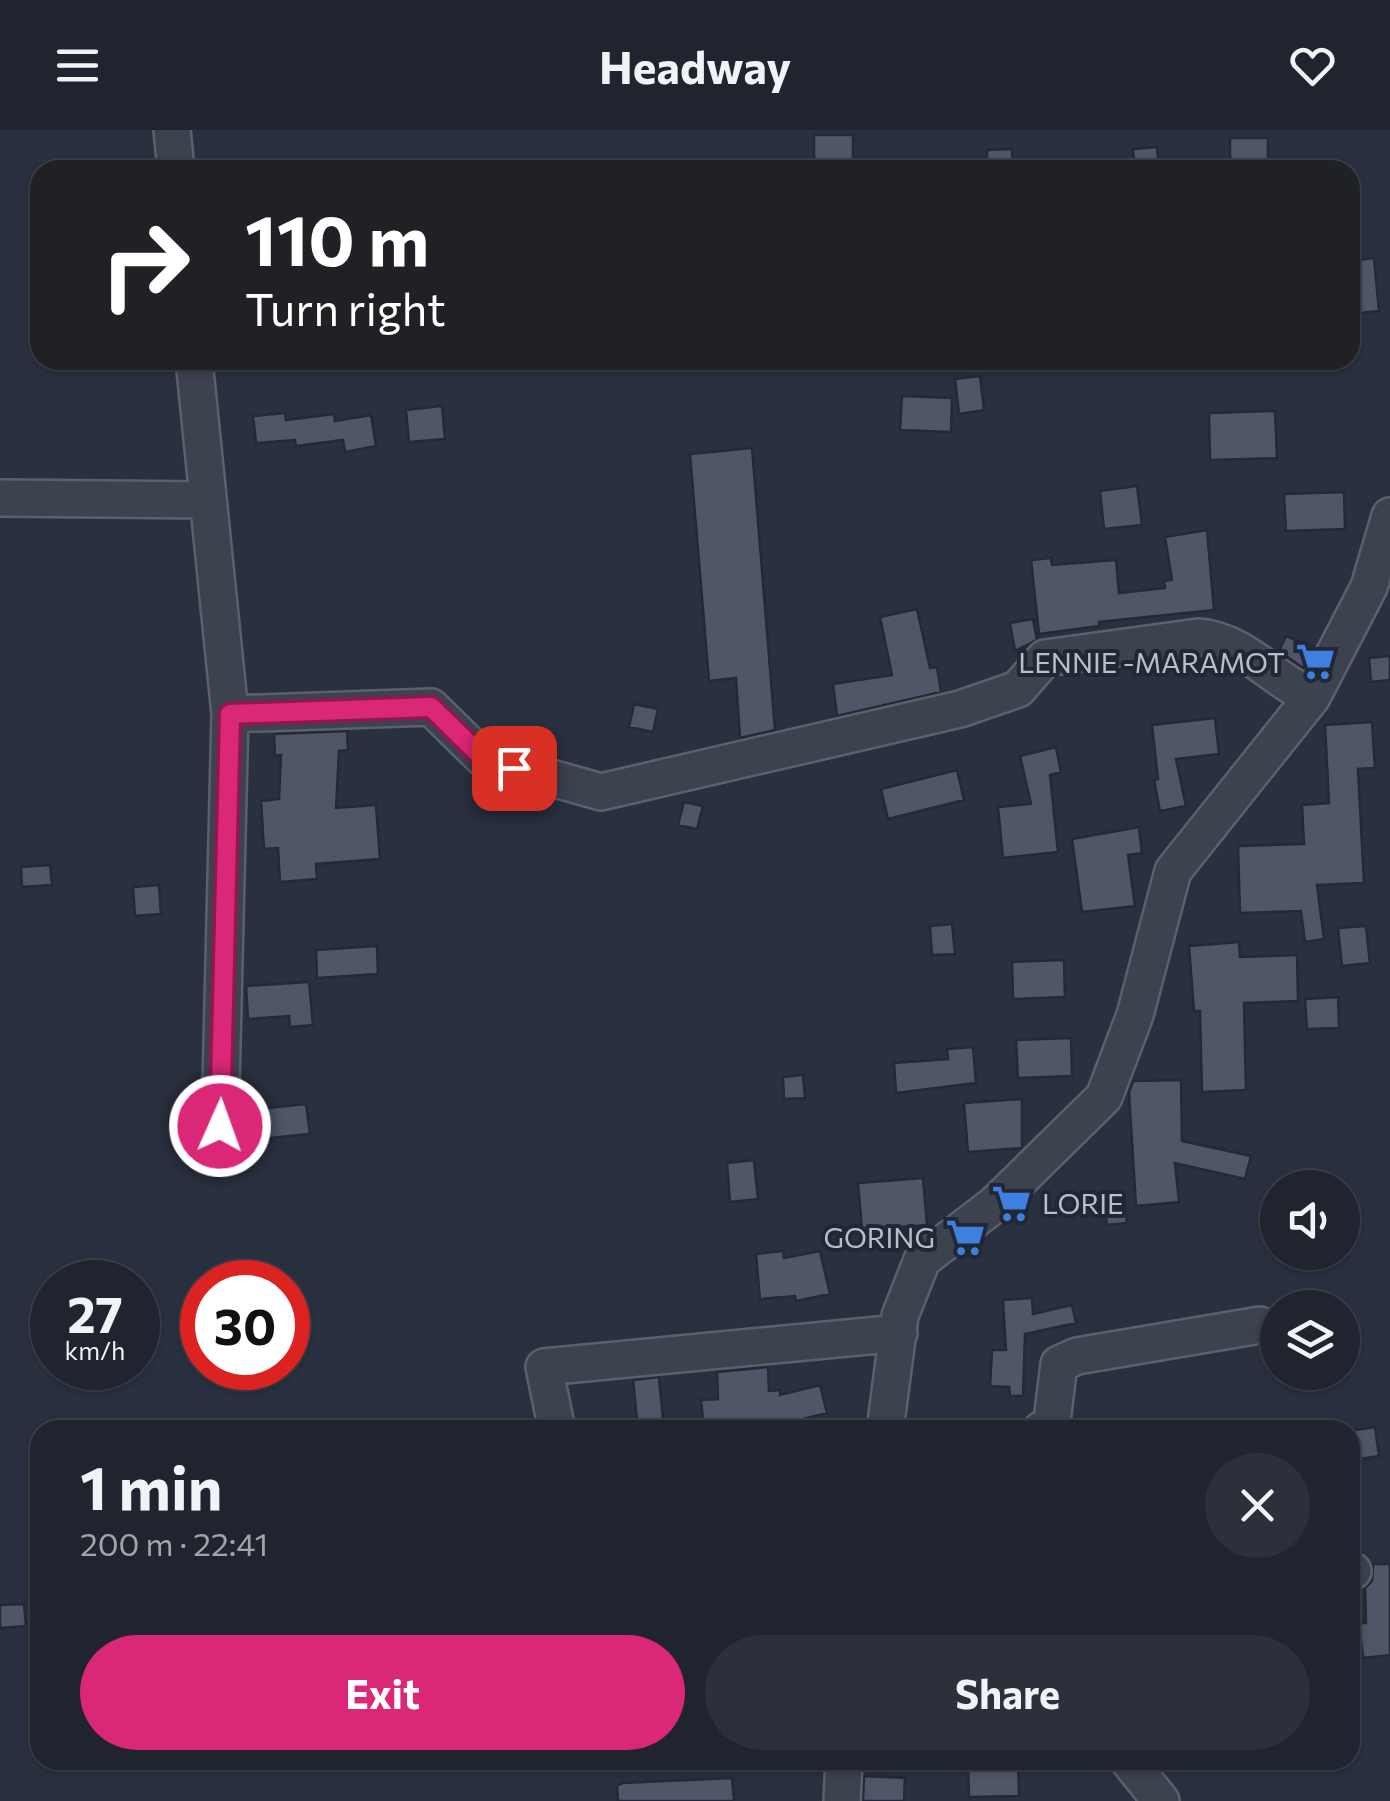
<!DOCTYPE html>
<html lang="en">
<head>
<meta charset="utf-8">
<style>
  body { margin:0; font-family:Commissioner,sans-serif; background:#2c303b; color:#f1f3f6; height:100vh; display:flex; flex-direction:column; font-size:38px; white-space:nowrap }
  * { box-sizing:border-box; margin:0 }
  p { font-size:32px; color:#a1a4aa }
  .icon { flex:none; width:55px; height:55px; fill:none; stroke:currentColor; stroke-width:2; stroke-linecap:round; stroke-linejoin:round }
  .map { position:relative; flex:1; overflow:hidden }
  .sheet { position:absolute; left:30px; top:1290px; width:1330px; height:350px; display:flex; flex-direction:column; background:#1f242f; border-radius:30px; box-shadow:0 2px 8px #0004,0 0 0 2px #3c414b }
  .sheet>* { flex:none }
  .guide { position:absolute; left:30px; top:30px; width:1330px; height:210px; border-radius:30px; box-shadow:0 2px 8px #0004,0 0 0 2px #3c414b; background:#202124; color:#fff; overflow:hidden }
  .fabs { position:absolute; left:1260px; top:1040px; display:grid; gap:20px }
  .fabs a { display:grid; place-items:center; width:100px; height:100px; border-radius:50%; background:#1f242f; box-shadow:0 2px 8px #0004,0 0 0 2px #3c414b; font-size:50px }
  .speed { position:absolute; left:30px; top:1130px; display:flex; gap:20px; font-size:50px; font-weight:700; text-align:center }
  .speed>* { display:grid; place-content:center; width:130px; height:130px; border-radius:50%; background:#1f242f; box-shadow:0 2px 8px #0004,0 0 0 2px #3c414b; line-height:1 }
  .speed small { font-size:25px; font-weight:400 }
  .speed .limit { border:15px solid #d22; background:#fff; color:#111 }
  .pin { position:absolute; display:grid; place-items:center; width:85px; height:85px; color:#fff; margin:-42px; border-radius:20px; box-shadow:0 5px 15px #0006 }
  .me { position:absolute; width:110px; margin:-55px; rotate:2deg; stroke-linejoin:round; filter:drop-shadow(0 0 8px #0008) }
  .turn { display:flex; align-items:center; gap:35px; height:210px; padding:0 50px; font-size:45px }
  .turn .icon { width:130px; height:130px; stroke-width:2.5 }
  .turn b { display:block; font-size:70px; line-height:85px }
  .round { display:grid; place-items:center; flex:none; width:105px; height:105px; border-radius:52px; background:#2c303b }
  .headline { display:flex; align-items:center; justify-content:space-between; height:170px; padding:0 50px }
  h1 { font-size:60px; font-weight:700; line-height:75px }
  .cta { display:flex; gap:20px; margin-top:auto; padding:20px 50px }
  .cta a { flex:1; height:115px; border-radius:60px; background:#db2777; color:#fff; font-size:40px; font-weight:700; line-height:115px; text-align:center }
  .cta a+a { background:#2c303b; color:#f1f3f6 }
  header { display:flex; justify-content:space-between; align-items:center; height:130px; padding:0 50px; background:#1f242f; font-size:45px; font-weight:700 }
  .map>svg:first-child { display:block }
  .building { fill:#505667; stroke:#242936; stroke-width:2.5 }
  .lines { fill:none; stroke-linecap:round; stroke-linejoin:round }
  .minor-casing { stroke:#5b606d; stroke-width:40 }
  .minor { stroke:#3d424f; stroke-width:35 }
  .route-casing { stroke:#8e194d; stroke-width:25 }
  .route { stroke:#db2777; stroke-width:18 }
  .labels { text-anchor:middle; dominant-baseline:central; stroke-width:8; stroke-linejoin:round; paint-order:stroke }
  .poi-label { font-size:28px; fill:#babeca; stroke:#222735; text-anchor:end }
</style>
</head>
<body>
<header><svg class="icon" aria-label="menu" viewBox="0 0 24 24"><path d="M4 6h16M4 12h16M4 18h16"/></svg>Headway<svg class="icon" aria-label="heart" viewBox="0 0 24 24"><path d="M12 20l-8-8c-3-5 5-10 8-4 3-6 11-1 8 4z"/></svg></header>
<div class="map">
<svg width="1390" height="1671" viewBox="0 0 1390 1671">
  <rect width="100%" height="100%" fill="#29303f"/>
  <!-- building -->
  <path class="building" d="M814,5H853V36L814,35Z
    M1230,8H1268V40H1230Z
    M1157,17L1159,40H1135L1133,19Z
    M1012,19L1013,40H987V20Z
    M1374,128L1379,181L1350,184V131Z
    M980,246L984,280L959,284L955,249Z
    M902,266L952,268L951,302L900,300Z
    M442,276L445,309L409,312L406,280Z
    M1275,281L1277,328L1210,330L1209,283Z
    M285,283L286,290L334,284L335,291L371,285L376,316L345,322L343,310L296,316L295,310L256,313L253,286Z
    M752,318L775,600L740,608L736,548L709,551L690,324Z
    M1137,356L1142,395L1104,399L1100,361Z
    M1344,362L1345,399L1286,401L1284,364Z
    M1207,400L1214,480L1099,492V496L1039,504L1031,430L1051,428L1052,435L1116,430L1119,463L1165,458L1164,451L1172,450L1165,407Z
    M917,479L930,538L937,537L941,562L837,586L833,554L892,545L880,487Z
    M1033,489L1037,510L1015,521L1010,493Z
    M1286,506L1314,517L1303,538L1279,521Z
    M1390,526V550L1371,552L1369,528Z
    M634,574L658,579L653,602L629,597Z
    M1215,588L1219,624L1176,629L1186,676L1160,681L1154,650L1158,649L1152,595Z
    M1372,592L1375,638L1358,639L1364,753L1317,755L1324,809L1305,812L1301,781L1240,783L1238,716L1304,714L1302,675L1329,673L1325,595Z
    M347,601L348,620L339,621L336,678L376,675L380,729L316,734L317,749L280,752L278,718L264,719L261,671L279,669L281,625L275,626L274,604Z
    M1056,617L1061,642L1050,645L1058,722L1003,728L998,677L1031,674L1020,626Z
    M957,640L964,670L888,689L881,659Z
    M684,672L703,676L697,699L678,695Z
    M1139,697L1142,723L1128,725L1135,776L1082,782L1072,709Z
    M50,735L52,755L22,757L21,737Z
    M159,755L161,784L135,786L133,757Z
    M952,794L955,824L932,825L930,796Z
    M1366,796L1370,833L1342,836L1338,798Z
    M1239,812L1240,827L1297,825L1298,871L1244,873L1246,960L1202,962L1200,881H1194L1189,816Z
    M377,816L378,844L317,848L316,820Z
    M1064,830L1065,867L1013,869L1012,832Z
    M309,852L313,895L290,897L289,886L248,889L246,856Z
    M1338,867L1339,898L1307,899L1305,869Z
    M1071,908L1072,946L1018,948L1016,910Z
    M973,917L976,953L896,963L894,933L948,929L947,919Z
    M803,945L805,968L784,969L783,947Z
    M1181,950L1182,1011L1251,1026L1245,1049L1175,1033L1179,1072L1136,1076L1129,962L1133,951Z
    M1022,969V1018L968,1022L964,973Z
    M306,974L310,1004L260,1009L258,979Z
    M754,1030L758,1069L730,1072L727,1033Z
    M923,1048L927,1095L862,1100L858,1053Z
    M1124,1066L1127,1093L1107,1095L1104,1069Z
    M783,1121L784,1128L820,1121L830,1164L796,1171L795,1166L760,1169L756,1124Z
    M1032,1168L1033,1184L1072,1175L1076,1193L1025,1204L1023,1266H1010L1009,1257L990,1256L992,1220H1006L1003,1170Z
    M768,1237L769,1261L780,1260V1265L820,1255L827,1283L784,1294L785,1298L704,1300L701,1270L718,1269L717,1242Z
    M659,1247L664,1300H638L633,1250Z
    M1375,1297L1379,1326L1354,1330L1350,1301Z
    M1373,1434H1390V1525L1363,1528L1359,1493H1366L1365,1458L1372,1451Z
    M24,1474L26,1496L0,1498V1475Z
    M1018,1632L1019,1666L969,1667L968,1634Z
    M864,1646L905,1648L904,1671H863Z
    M732,1648L734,1671H618L617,1656L623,1653Z"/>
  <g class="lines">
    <defs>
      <path id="minor" d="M172,0L176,40
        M194,230L230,584L431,577L484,629L601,662L960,579L1018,559L1045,528L1198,507C1245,511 1271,549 1312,567
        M0,368L207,370
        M220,996L230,584
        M557,1300L544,1237L899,1203
        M885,1300L900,1186L922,1130L995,1074L1104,967L1135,885L1173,741L1312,567L1369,457L1390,386
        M1041,1300L1051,1299L1059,1234L1077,1226L1260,1195
        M1350,1441H1353
        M1128,1630L1161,1671
        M842,1671L844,1630"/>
    </defs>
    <!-- minor casing -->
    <use href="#minor" class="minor-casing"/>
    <!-- minor -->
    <use href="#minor" class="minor"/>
  </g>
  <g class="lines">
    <defs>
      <path id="route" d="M220,996L230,584L431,577L484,629L514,638"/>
    </defs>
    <!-- route casing -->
    <use href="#route" class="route-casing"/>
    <!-- route -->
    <use href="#route" class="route"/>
  </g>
  <!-- icons -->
  <defs>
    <symbol id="supermarket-bare" viewBox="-9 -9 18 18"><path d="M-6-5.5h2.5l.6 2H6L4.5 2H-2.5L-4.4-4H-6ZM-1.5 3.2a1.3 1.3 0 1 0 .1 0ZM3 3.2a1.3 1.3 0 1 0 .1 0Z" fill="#3f7fe0" stroke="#222735" stroke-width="2.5" paint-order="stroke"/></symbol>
  </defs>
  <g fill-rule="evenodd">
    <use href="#supermarket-bare" x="1288" y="504" width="55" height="55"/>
    <use href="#supermarket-bare" x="984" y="1046" width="55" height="55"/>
    <use href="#supermarket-bare" x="938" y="1080" width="55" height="55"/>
  </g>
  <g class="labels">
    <!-- poi labels -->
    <g class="poi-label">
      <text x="1285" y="532">LENNIE -MARAMOT</text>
      <text x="1042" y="1073" text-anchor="start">LORIE</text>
      <text x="935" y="1107">GORING</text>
    </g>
  </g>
</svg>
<div class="fabs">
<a><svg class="icon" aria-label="sound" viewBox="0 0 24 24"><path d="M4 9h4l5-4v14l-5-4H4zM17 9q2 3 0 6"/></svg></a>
<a><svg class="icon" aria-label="layers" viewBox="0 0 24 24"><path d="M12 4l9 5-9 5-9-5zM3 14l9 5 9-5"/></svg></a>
</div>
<div class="speed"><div>27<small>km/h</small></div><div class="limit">30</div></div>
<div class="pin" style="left:514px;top:638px;background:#d93025"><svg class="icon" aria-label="arrive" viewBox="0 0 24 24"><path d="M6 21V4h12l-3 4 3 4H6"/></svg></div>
<svg class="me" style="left:220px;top:996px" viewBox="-20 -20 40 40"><circle r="17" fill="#db2777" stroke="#fff" stroke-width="3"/><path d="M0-11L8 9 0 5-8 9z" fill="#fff"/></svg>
<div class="guide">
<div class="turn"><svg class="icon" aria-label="right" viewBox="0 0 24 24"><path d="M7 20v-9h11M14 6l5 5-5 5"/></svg><div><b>110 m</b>Turn right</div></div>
</div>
<section class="sheet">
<div class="headline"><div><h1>1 min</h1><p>200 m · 22:41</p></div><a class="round"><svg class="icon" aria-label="close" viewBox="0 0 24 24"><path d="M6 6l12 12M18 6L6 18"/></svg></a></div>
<div class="cta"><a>Exit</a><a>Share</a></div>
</section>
</div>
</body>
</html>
